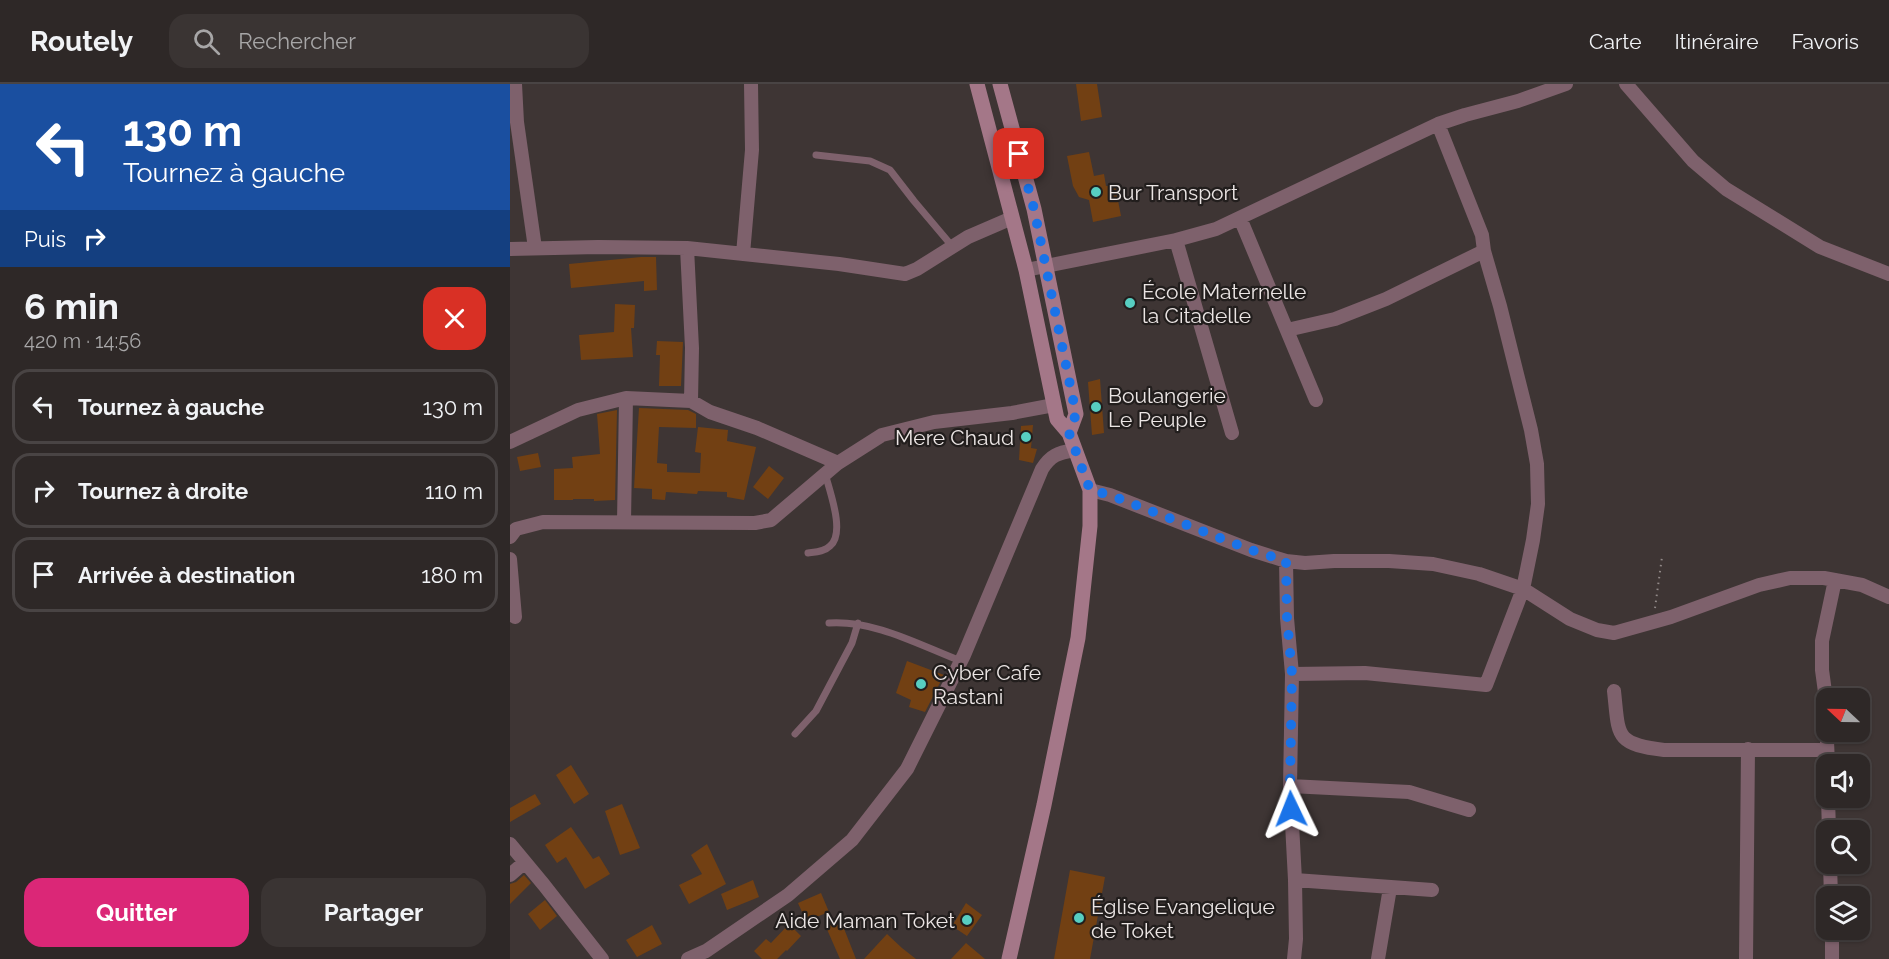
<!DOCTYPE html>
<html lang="fr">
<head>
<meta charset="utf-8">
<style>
  body { margin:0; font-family:Raleway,sans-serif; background:#3a3433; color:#f1f3f6; height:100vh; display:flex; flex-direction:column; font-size:22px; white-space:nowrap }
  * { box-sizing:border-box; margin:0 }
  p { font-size:20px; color:#a7a6a7 }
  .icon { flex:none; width:33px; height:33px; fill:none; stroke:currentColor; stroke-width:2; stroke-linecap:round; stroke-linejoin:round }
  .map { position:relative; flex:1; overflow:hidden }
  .panel { display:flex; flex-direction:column; background:#2e2827; width:510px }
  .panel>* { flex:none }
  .guide { background:#1a4fa0; color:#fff; overflow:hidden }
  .needle { width:39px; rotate:292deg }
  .buttons { position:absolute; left:1306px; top:604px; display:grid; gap:12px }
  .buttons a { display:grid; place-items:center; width:54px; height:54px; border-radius:12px; background:#2e2827; box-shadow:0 2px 4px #0004,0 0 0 2px #494444; font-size:30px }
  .pin { position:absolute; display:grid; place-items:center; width:51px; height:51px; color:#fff; margin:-26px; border-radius:12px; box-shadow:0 3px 9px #0006 }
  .me { position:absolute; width:66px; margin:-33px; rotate:358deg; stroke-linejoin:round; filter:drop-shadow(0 0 4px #0008) }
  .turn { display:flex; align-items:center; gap:21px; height:126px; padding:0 24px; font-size:27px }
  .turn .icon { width:78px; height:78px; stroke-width:2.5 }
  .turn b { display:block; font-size:42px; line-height:51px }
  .then { display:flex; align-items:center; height:57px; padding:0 24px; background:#0003; gap:12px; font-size:22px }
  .round { display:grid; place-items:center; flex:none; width:63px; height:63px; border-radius:18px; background:#3a3433 }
  .summary { display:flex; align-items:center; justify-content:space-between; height:102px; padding:0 24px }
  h1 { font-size:36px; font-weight:700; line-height:45px }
  .cta { display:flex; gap:12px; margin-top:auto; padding:12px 24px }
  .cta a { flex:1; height:69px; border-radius:18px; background:#db2777; color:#fff; font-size:24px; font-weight:700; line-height:69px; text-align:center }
  .cta a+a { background:#3a3433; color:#f1f3f6 }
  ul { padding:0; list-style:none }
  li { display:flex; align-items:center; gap:18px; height:75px; margin:0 12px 9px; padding:0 12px; border:3px solid #494444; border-radius:18px }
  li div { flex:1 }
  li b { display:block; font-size:22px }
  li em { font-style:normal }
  header { display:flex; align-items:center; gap:36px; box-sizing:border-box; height:84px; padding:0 30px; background:#2e2827; border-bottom:2px solid #494444 }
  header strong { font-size:28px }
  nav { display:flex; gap:33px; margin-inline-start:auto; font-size:21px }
  .search { width:420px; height:54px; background:#3a3433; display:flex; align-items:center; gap:15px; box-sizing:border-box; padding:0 21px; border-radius:18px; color:#a7a6a7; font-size:22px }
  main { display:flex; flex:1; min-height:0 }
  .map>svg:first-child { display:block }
  .building { fill:#724013 }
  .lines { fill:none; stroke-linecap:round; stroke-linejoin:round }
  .path { stroke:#918988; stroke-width:2; stroke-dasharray:1.5 4.5; stroke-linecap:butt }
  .lane { stroke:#7e616c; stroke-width:7 }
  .street { stroke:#7e616c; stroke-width:14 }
  .secondary { stroke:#a47788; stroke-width:15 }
  .route { stroke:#1a73e8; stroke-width:10; stroke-dasharray:0 18 }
  .poi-dot { fill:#57cec1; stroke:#221e1d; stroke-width:2 }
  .labels { text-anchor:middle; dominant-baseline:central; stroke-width:4.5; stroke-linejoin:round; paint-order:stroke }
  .poi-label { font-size:21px; fill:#ebe5e4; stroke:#221e1d; text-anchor:start }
</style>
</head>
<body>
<header>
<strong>Routely</strong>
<div class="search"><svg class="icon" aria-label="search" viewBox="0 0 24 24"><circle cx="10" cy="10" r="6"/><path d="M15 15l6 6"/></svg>Rechercher</div>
<nav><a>Carte</a><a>Itinéraire</a><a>Favoris</a></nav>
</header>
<main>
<section class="panel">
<div class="guide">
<div class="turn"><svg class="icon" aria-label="left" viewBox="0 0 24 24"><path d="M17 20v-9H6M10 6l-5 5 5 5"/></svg><div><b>130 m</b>Tournez à gauche</div></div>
<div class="then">Puis<svg class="icon" aria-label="right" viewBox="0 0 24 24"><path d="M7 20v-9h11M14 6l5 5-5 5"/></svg></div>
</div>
<div class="summary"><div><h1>6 min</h1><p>420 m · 14:56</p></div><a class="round" style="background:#d93025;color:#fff"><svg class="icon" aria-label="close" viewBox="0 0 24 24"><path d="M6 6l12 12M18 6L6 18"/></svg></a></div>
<ul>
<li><svg class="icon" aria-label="left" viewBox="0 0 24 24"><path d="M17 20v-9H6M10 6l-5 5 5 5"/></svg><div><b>Tournez à gauche</b></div><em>130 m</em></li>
<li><svg class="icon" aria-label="right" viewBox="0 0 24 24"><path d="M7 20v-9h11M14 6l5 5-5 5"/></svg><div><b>Tournez à droite</b></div><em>110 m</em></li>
<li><svg class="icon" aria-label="arrive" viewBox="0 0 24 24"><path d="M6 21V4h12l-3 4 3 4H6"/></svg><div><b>Arrivée à destination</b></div><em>180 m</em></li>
</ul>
<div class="cta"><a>Quitter</a><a>Partager</a></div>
</section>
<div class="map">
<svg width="1379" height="875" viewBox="0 0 1379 875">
  <rect width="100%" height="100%" fill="#3e3534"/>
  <!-- building -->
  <path class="building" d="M566,0H587L592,33L571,37Z
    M579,68L584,92L594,90L596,102L605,101L611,132L583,138L579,116L569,113L563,102L557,72Z
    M131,173H146L147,206L134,207V197L61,204L59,180Z
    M105,220L125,221L124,244H121L123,273L71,276L69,251L104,248Z
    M147,257L173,258L171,302H149L150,271H146Z
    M590,295L594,349L582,351L578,298Z
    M129,324L178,326L186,330V344L149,343L147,379L157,380V388L190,389L191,369L185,368L188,343L218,346L217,357L246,363L234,416L217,413V408L188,407L187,410L156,408L155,416L142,415V405L124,404Z
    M107,326L105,416L84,417V415H63V416H44V385L63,384L62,373L90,370L87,330Z
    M523,341L521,364L527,365L523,379L509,376L511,342Z
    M28,369L31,383L10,387L7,373Z
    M259,382L274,394L258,415L243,403Z
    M397,577L434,591L415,628L399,623L401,616L386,609Z
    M61,681L79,710L64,720L46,691Z
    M25,710L31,720L0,738V724Z
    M112,720L130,764L110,771L95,727Z
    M61,743L83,775L89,772L100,790L75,805L56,773L47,779L35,761Z
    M197,760L216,800L179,820L169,801L192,790L181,771Z
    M560,786L595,793L580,875H544Z
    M14,791L21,799L0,820V800L6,798Z
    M243,796L249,813L217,826L211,810Z
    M311,809L319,828L296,837L288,819Z
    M35,816L47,832L30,846L18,830Z
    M456,819L472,831L457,852L442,842Z
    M331,837L346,875H330L316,843Z
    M279,840L291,852L277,867L276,866L267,875H252L244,867L256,855L261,859Z
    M142,841L152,860L127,873L116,856Z
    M377,850L392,864L406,875H354Z
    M456,859L475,875H441Z"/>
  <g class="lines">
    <!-- path -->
    <path class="path" d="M1145,524L1152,473"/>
    <!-- lane -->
    <path class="lane" d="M306,71L360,77L380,86L404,117L442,162
      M298,469C305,468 314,468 320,462C336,449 319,406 315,389
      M319,539C365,536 409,561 451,577
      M285,650L306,627L342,559L348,539"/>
    <!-- street -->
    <path class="street" d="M5,0L7,38L25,164
      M1116,0L1183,77L1216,105L1310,163L1379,190
      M730,134L806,316
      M666,156L722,349
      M177,164L182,264L181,317
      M0,165L88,163L177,164L329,180L395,190L407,185L458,153L502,134
      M233,170L242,66L241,0
      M516,186L666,156L706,145L928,40L955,31L1008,17L1056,0
      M777,246L825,235L876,215L974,167
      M0,358L68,326L116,314L181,317L200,328L247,344L328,379
      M580,406L600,411L741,466L776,477L795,479L824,477H879L923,480L969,490L1013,505L1060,535L1087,546L1104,549L1161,533L1249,501L1280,494H1314L1352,501L1379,513
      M114,438L116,314
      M0,453L6,445L33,438L245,439L261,436L328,379L372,351L424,338L502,329L544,321
      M0,475L5,533
      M776,477L777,534L782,590L780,702L785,796L786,855L784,875
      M782,590L855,589L976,601L1013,505L1023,456L1028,420L1027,380L1021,346L990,222L974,167L972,151L928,40
      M1104,607C1109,652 1104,660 1154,666H1317
      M1318,681L1315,608L1312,586V557L1325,496
      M780,702L899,708L959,726
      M1318,714L1319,747
      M0,760L34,801L92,875
      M1320,780L1321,813
      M0,791L15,778
      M785,796L922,806
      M1322,846V875
      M178,875L196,867L278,811L342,756L397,685L454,571L532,385C541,371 548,369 564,366
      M868,875L880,804
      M1236,875L1238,665"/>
    <!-- secondary -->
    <path class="secondary" d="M467,0L516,186L547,335L559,349L580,406V442L568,554L534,721L499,875
      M490,0L524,125L566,330L559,349"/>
  </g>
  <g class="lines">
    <!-- route -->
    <path class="route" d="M509,70L524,125L566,330L559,349L580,406L600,411L741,466L776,477L777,534L782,590L780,702L781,725"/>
  </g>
  <!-- markers -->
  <g class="poi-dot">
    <circle cx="586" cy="108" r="6"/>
    <circle cx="620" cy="219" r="6"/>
    <circle cx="586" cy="323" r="6"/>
    <circle cx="516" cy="353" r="6"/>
    <circle cx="411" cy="600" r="6"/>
    <circle cx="569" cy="834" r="6"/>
    <circle cx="457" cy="836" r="6"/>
  </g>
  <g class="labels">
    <!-- poi labels -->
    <g class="poi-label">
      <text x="598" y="108">Bur Transport</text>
      <text x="632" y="207">École Maternelle<tspan x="632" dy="24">la Citadelle</tspan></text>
      <text x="598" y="311">Boulangerie<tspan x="598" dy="24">Le Peuple</tspan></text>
      <text x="504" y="353" text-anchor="end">Mere Chaud</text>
      <text x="423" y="588">Cyber Cafe<tspan x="423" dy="24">Rastani</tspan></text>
      <text x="581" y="822">Église Evangelique<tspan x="581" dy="24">de Toket</tspan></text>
      <text x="445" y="836" text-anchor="end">Aide Maman Toket</text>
    </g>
  </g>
</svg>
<div class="buttons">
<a><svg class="needle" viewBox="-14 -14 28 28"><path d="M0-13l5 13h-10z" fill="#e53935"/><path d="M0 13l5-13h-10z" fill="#a7a6a7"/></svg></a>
<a><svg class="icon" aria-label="sound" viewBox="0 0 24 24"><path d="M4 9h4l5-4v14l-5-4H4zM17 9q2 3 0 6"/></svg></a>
<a><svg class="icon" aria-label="search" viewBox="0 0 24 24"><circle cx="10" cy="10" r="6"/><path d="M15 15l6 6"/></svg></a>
<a><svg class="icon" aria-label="layers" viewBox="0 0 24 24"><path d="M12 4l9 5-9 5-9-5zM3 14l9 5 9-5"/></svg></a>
</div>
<div class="pin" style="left:509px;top:70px;background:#d93025"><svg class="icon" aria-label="arrive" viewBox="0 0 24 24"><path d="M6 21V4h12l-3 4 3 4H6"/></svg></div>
<svg class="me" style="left:781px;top:725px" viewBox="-20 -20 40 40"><path d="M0-17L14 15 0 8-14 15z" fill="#1a73e8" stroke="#fff" stroke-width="4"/></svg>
</div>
</main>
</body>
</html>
